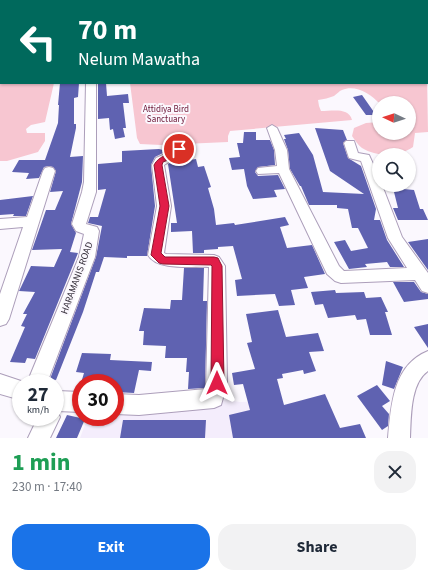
<!DOCTYPE html>
<html lang="en">
<head>
<meta charset="utf-8">
<style>
  body { margin:0; font-family:"Source Sans 3",sans-serif; background:#f2f2f3; color:#1f2937; height:100vh; display:flex; flex-direction:column; font-size:15px; white-space:nowrap }
  * { box-sizing:border-box; margin:0 }
  p { font-size:13px; color:#747a83 }
  .icon { flex:none; width:22px; height:22px; fill:none; stroke:currentColor; stroke-width:2; stroke-linecap:round; stroke-linejoin:round }
  .map { position:relative; height:438px; overflow:hidden }
  .side { display:flex; flex-direction:column; background:#fff; flex:1 }
  .side>* { flex:none }
  .top-card { position:absolute; left:0px; top:0px; width:428px; height:84px; box-shadow:0 1px 3px #0004; background:#00695c; color:#fff; overflow:hidden }
  .needle { width:26px; rotate:274deg }
  .buttons { position:absolute; left:372px; top:96px; display:grid; gap:8px }
  .buttons a { display:grid; place-items:center; width:44px; height:44px; border-radius:50%; background:#fff; box-shadow:0 1px 3px #0004; font-size:20px }
  .speed { position:absolute; left:12px; top:374px; display:flex; gap:8px; font-size:20px; font-weight:700; text-align:center }
  .speed>* { display:grid; place-content:center; width:52px; height:52px; border-radius:50%; background:#fff; box-shadow:0 1px 3px #0004; line-height:1 }
  .speed small { font-size:10px; font-weight:400 }
  .speed .limit { border:6px solid #d22; background:#fff; color:#111 }
  .pin { position:absolute; display:grid; place-items:center; width:34px; height:34px; color:#fff; margin:-17px; border:2px solid #fff; border-radius:50%; box-shadow:0 1px 4px #0007 }
  .me { position:absolute; width:44px; margin:-22px; rotate:0deg; stroke-linejoin:round; filter:drop-shadow(0 0 3px #0008) }
  .turn { display:flex; align-items:center; gap:14px; height:84px; padding:0 12px; font-size:18px }
  .turn .icon { width:52px; height:52px; stroke-width:2.5 }
  .turn b { display:block; font-size:28px; line-height:34px }
  .round { display:grid; place-items:center; flex:none; width:42px; height:42px; border-radius:16px; background:#f2f2f3 }
  .overview { display:flex; align-items:center; justify-content:space-between; height:68px; padding:0 12px }
  h1 { font-size:24px; font-weight:700; line-height:30px; color:#1e9e55 }
  .primary-button { display:flex; gap:8px; margin-top:auto; padding:8px 12px }
  .primary-button a { flex:1; height:46px; border-radius:16px; background:#1a73e8; color:#fff; font-size:16px; font-weight:700; line-height:46px; text-align:center }
  .primary-button a+a { background:#f2f2f3; color:#1f2937 }
  .map>svg:first-child { display:block }
  .built { fill:#f4edfc }
  .green { fill:#f7c6d1 }
  .lines { fill:none; stroke-linecap:round; stroke-linejoin:round }
  .river { fill:#61a1e7; fill-rule:evenodd }
  .building { fill:#5f62b1 }
  .minor-casing { stroke:#ac9eba; stroke-width:2 }
  .minor { fill:#fff; fill-rule:evenodd }
  .route { fill:#e11d48; stroke:#92132f }
  .labels { text-anchor:middle; dominant-baseline:central; stroke-width:4; stroke-linejoin:round; paint-order:stroke }
  .far-park-label { font-size:9px; fill:#6b1434; stroke:#fbf8fe }
  .street-label { font-size:10px; fill:#38323d; stroke:#fbf8fe }
</style>
</head>
<body>
<div class="map">
<svg width="428" height="438" viewBox="0 0 428 438">
  <rect width="100%" height="100%" fill="#fbf8fe"/>
  <!-- built -->
  <path class="built" d="M214,398L240,402L271,401L282,438H80L88,417H115V404Z"/>
  <!-- green -->
  <path class="green" d="M0,0H428V25L427,1H1V83H54L45,122L31,125L26,129L27,133H45V141L38,152L7,161H0Z
    M427,75L428,132L415,133L413,147C399,157 377,157 362,148C358,145 355,140 352,136L354,128L366,123L379,122V133H409V103H379C371,94 355,84 342,90C339,91 337,94 334,96C329,98 324,99 318,100L319,106L321,111C332,111 349,107 352,120L230,131L228,136V142L161,145L140,144L137,138L130,83H427Z"/>
  <g class="lines">
    <!-- river -->
    <path class="river" d="M384,0H397L384,1Z
      M0,46H1V52H0Z"/>
  </g>
  <!-- building -->
  <path class="building" d="M60,83H79L78,97L74,98V124H76V128L70,157L83,156L82,182L71,224L76,233L70,252L78,253L35,359L27,358L25,363L10,362L25,327L21,326L27,314H23L35,292L19,291L21,287L31,266L54,267L62,249L32,250L46,210H55L63,191L50,192L56,171L53,167L49,166L44,167L39,178L26,179L29,173L12,172L19,160H45L58,123L59,105H58Z
    M98,83H106L107,96L128,94L129,103H123L126,128H123L125,137L115,139L113,129L110,130L109,118L98,119Z
    M362,95L376,115H366L353,97Z
    M315,128L343,130L347,140L343,143L348,158L361,166L376,209L374,220H380L387,240L404,267H390L387,262L365,264L367,267L349,269L334,242L345,240L351,251L368,248L358,228H352L348,209L337,208V205H309L301,186H300L290,169L288,150L284,139H286L284,135L299,133L313,155L323,192L364,194L330,171Z
    M244,132H256V140H270L274,150L275,165L258,167L255,172L258,176L278,175L285,189L274,190L277,197L253,199L247,186L244,169L232,170L229,158L240,157L237,143H243Z
    M159,149L163,150V153L155,157L151,165L155,206L147,256H127V258L104,257L99,272H96L83,312L56,380L50,379L96,257L102,226L88,223L90,217H98L106,189L98,190V164L122,162V151Z
    M176,159H182V161L196,159L198,167L204,166L211,187L208,188L214,209L216,225L234,223L235,225L285,217L289,225L280,227L287,248L312,245L325,274L304,277L308,288L291,290L295,305L279,306L275,294L237,296L235,280L242,279L233,246L218,247V249L204,250V253H193L192,231L171,232V223H177L168,164Z
    M393,188L414,190L420,209H423L428,220H398L393,208H398Z
    M33,196L26,216H13L14,214L0,215V200Z
    M428,239V270L408,242Z
    M184,268H204L203,301H207L205,388L188,389L189,372H186L187,358H165L166,346L143,345L144,331H139L144,308L170,309L171,300H182Z
    M393,282H414L421,292L428,294V299L404,302Z
    M335,290L336,293L364,292L366,298L381,297L388,312H385L392,335H370L366,319L357,320L355,315L328,318L323,304L315,305L311,292Z
    M278,310L286,337L318,333L324,351L309,352L316,371L304,374L303,370L282,374L283,378L277,379L284,405L325,394L340,428L360,424L366,438H233L229,415L250,410L243,384L234,385L232,373L255,369L247,343L252,342L246,314Z
    M428,324V348L414,327Z
    M82,353L111,354L110,360L152,362L151,371L139,370L134,393L115,392V383H81L84,373L76,372Z
    M386,361L403,367L394,389L382,385Z
    M377,385L390,401L382,406L389,414L388,426L382,430L357,396Z
    M67,415L85,419L77,438H56Z
    M123,420H206L205,438H120Z"/>
  <g class="lines">
    <defs>
      <path id="minor" d="M428,0V4H427V1H425Z
        M427,30H428V34H427Z
        M0,54H1V58H0Z
        M427,72L428,73V79L427,78Z
        M86,83H96V192L86,224L97,227L99,231L95,257L47,383H21V400L0,394V374L27,383L79,257L84,234L76,231L72,224L82,192L84,182Z
        M272,125L277,128L287,150L289,169L339,266L344,271L407,268L388,238L361,161L349,158L344,143L346,141H354L358,153L369,155L379,177V185H382L402,237L428,273V293L422,291L415,280L341,283L335,281L327,274L279,173L258,174L256,171L258,168L277,166L275,150L267,128Z
        M180,141L184,142L186,144L179,156L164,165L171,206L164,253L166,254L214,255L219,257L225,266L227,383L221,405L214,408L139,415L115,414V394L139,395L206,389L209,267C192,266 157,271 148,255L157,206L152,165L156,158L170,152L176,142Z
        M49,167L53,168L55,171L9,319L6,324L0,326V294L23,227L0,229V219L27,217L43,171L45,168Z
        M428,351V371C410,383 411,418 410,438H388C391,405 393,365 428,351Z
        M57,391L81,392V412L57,411L60,417L50,438H28L38,417H55V392Z"/>
    </defs>
    <!-- minor casing -->
    <use href="#minor" class="minor-casing"/>
    <!-- minor -->
    <use href="#minor" class="minor"/>
  </g>
  <!-- route -->
  <path class="route" d="M176,147H179L183,149L178,156L163,162L162,165L169,206L161,253L165,257H214L218,258L222,266L224,383L222,387L217,389L213,387L211,383L212,266L211,265L163,264L159,263L151,255L160,206L154,165C159,155 170,156 176,147Z"/>
  <g class="labels">
    <!-- far-park labels -->
    <g class="far-park-label">
      <text x="166" y="109">Attidiya Bird<tspan x="166" dy="10">Sanctuary</tspan></text>
    </g>
    <!-- street labels -->
    <g class="street-label">
      <text transform="translate(77 278) rotate(-70)">HARAMANIS ROAD</text>
    </g>
  </g>
</svg>
<div class="buttons">
<a><svg class="needle" viewBox="-14 -14 28 28"><path d="M0-13l5 13h-10z" fill="#e53935"/><path d="M0 13l5-13h-10z" fill="#747a83"/></svg></a>
<a><svg class="icon" aria-label="search" viewBox="0 0 24 24"><circle cx="10" cy="10" r="6"/><path d="M15 15l6 6"/></svg></a>
</div>
<div class="speed"><div>27<small>km/h</small></div><div class="limit">30</div></div>
<div class="pin" style="left:179px;top:149px;background:#d93025"><svg class="icon" aria-label="arrive" viewBox="0 0 24 24"><path d="M6 21V4h12l-3 4 3 4H6"/></svg></div>
<svg class="me" style="left:217px;top:383px" viewBox="-20 -20 40 40"><path d="M0-17L14 15 0 8-14 15z" fill="#e11d48" stroke="#fff" stroke-width="4"/></svg>
<div class="top-card">
<div class="turn"><svg class="icon" aria-label="left" viewBox="0 0 24 24"><path d="M17 20v-9H6M10 6l-5 5 5 5"/></svg><div><b>70 m</b>Nelum Mawatha</div></div>
</div>
</div>
<section class="side">
<div class="overview"><div><h1>1 min</h1><p>230 m · 17:40</p></div><a class="round"><svg class="icon" aria-label="close" viewBox="0 0 24 24"><path d="M6 6l12 12M18 6L6 18"/></svg></a></div>
<div class="primary-button"><a>Exit</a><a>Share</a></div>
</section>
</body>
</html>
